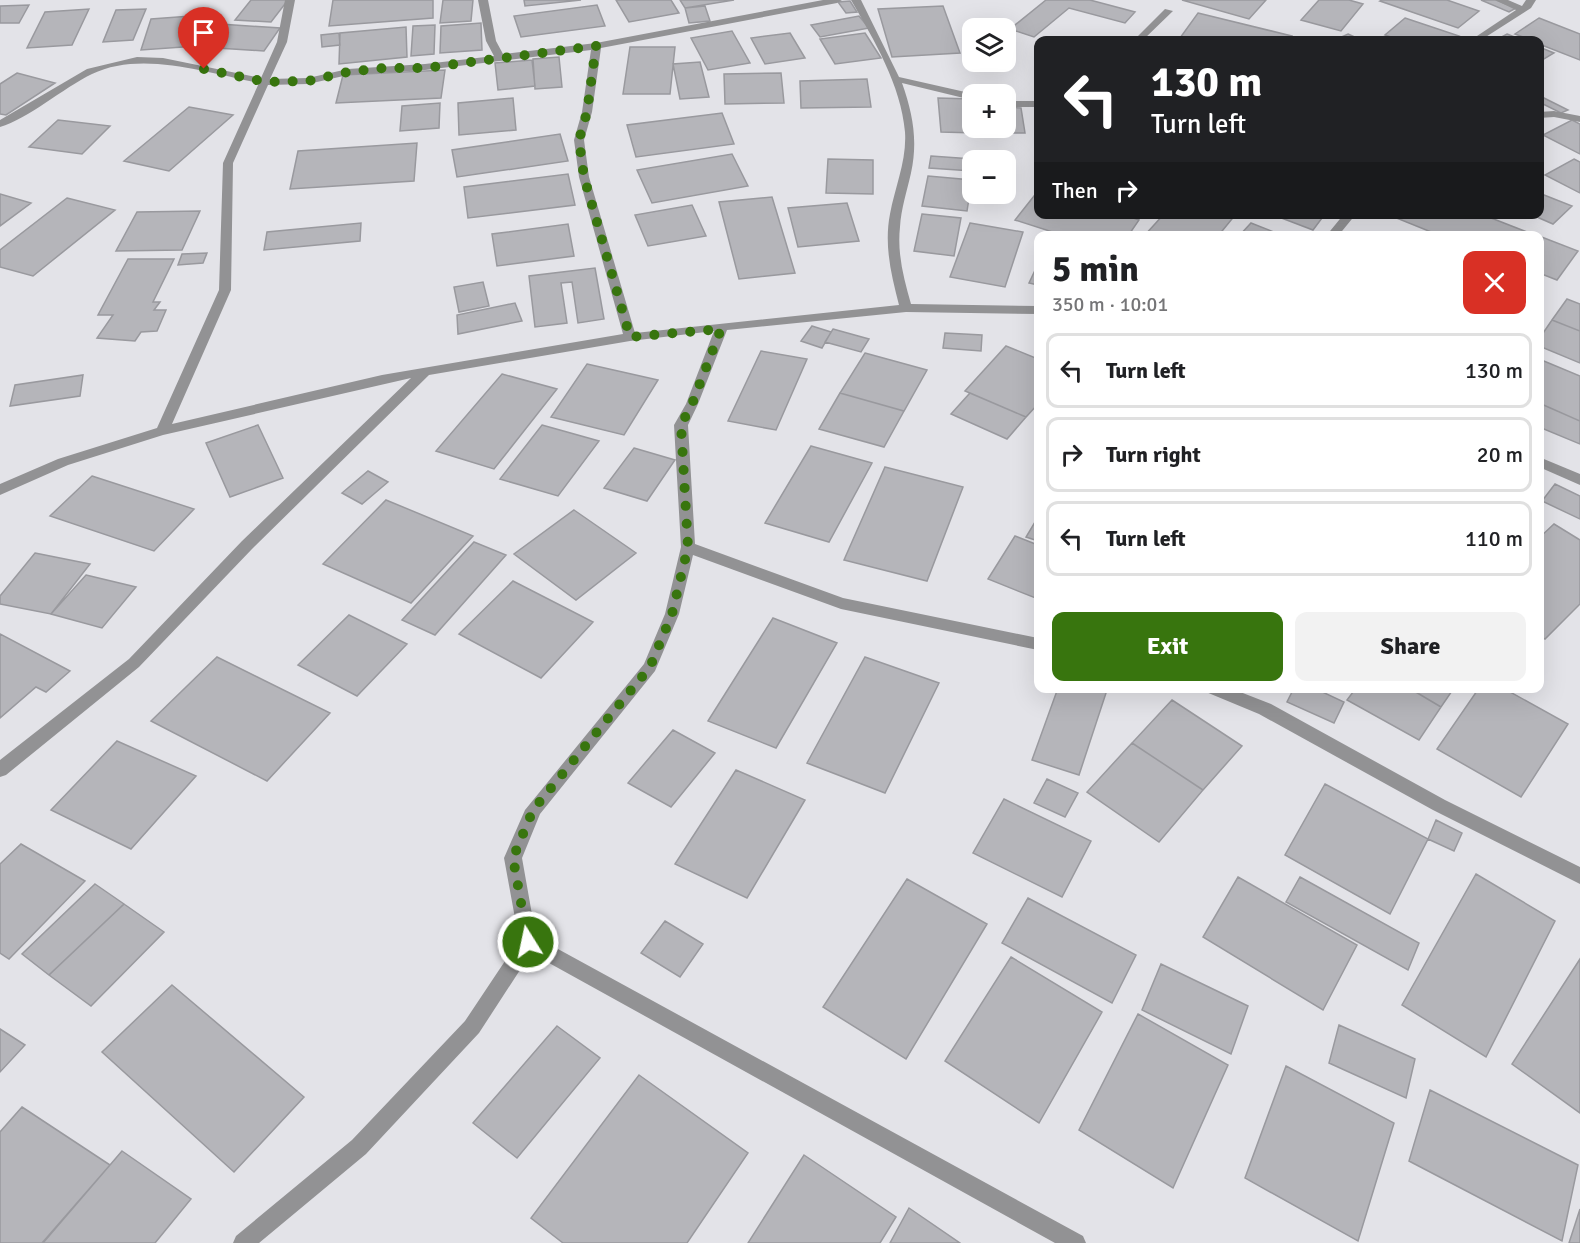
<!DOCTYPE html>
<html lang="en">
<head>
<meta charset="utf-8">
<style>
  body { margin:0; font-family:Signika,sans-serif; background:#f2f2f2; color:#202124; height:100vh; display:flex; flex-direction:column; font-size:22px; white-space:nowrap }
  * { box-sizing:border-box; margin:0 }
  p { font-size:20px; color:#757577 }
  .icon { flex:none; width:33px; height:33px; fill:none; stroke:currentColor; stroke-width:2; stroke-linecap:round; stroke-linejoin:round }
  .map { position:relative; flex:1; overflow:hidden }
  .sheet { position:absolute; left:1034px; top:231px; width:510px; height:462px; display:flex; flex-direction:column; background:#fff; border-radius:12px; box-shadow:0 6px 24px #0002 }
  .sheet>* { flex:none }
  .top-card { position:absolute; left:1034px; top:36px; width:510px; height:183px; border-radius:12px; box-shadow:0 6px 24px #0002; background:#202124; color:#fff; overflow:hidden }
  .controls { position:absolute; left:962px; top:18px; display:grid; gap:12px }
  .controls a { display:grid; place-items:center; width:54px; height:54px; border-radius:12px; background:#fff; box-shadow:0 6px 24px #0002; font-size:30px }
  .pin { position:absolute; display:grid; place-items:center; width:51px; height:51px; color:#fff; margin:-62px -26px; border-radius:50% 50% 50% 0; rotate:-45deg; box-shadow:0 0 6px #0007 }
  .pin .icon { rotate:45deg }
  .me { position:absolute; width:66px; margin:-33px; rotate:350deg; stroke-linejoin:round; filter:drop-shadow(0 0 4px #0008) }
  .turn { display:flex; align-items:center; gap:21px; height:126px; padding:0 18px; font-size:27px }
  .turn .icon { width:78px; height:78px; stroke-width:2.5 }
  .turn b { display:block; font-size:42px; line-height:51px }
  .then { display:flex; align-items:center; height:57px; padding:0 18px; background:#0003; gap:12px; font-size:22px }
  .round { display:grid; place-items:center; flex:none; width:63px; height:63px; border-radius:12px; background:#f2f2f2 }
  .head { display:flex; align-items:center; justify-content:space-between; height:102px; padding:0 18px }
  h1 { font-size:36px; font-weight:800; line-height:45px }
  .action { display:flex; gap:12px; margin-top:auto; padding:12px 18px }
  .action a { flex:1; height:69px; border-radius:12px; background:#38750e; color:#fff; font-size:24px; font-weight:800; line-height:69px; text-align:center }
  .action a+a { background:#f2f2f2; color:#202124 }
  ul { padding:0; list-style:none }
  li { display:flex; align-items:center; gap:18px; height:75px; margin:0 12px 9px; padding:0 6px; border:3px solid #e0e0e0; border-radius:12px }
  li div { flex:1 }
  li b { display:block; font-size:22px }
  li em { font-style:normal }
  .map>svg:first-child { display:block }
  .building { fill:#b5b5ba; stroke:#99999e; stroke-width:1.5 }
  .lines { fill:none; stroke-linecap:round; stroke-linejoin:round }
  .minor { fill:#929294; fill-rule:evenodd }
  .route { stroke:#38750e; stroke-width:10; stroke-dasharray:0 18 }
</style>
</head>
<body>
<div class="map">
<svg width="1580" height="1243" viewBox="0 0 1580 1243">
  <rect width="100%" height="100%" fill="#e3e3e8"/>
  <!-- building -->
  <path class="building" d="M251,0H288L271,22L235,20Z
    M333,0H433V18L329,26Z
    M443,0H473L471,21L440,23Z
    M524,0H581L525,6Z
    M616,0H671L679,13L629,22Z
    M680,0H734L685,8Z
    M1046,0H1090L1135,12L1125,23L1069,8L1034,37L1010,29Z
    M1182,0H1266L1249,19Z
    M1319,0H1349L1363,4L1341,31L1301,20Z
    M1382,0H1447L1479,11L1458,28L1380,1Z
    M1481,0H1496L1516,8L1509,12Z
    M850,1L857,12L846,13L838,2Z
    M29,5L19,23H0V6Z
    M597,5L605,26L521,37L514,16Z
    M705,6L710,21L689,23L685,8Z
    M943,6L960,53L892,57L878,9Z
    M89,9L72,45L27,48L45,12Z
    M146,9L133,40L103,42L116,10Z
    M1198,13L1292,36L1290,40H1191L1180,38Z
    M204,15L197,46L141,50L151,19Z
    M859,16L869,28L820,37L811,25Z
    M1405,18L1459,36L1454,40H1400L1385,35Z
    M1539,18L1580,34V60L1539,44V40H1531L1515,34Z
    M481,23L482,50L440,53L441,26Z
    M220,24L280,28L264,51L202,47Z
    M435,25L434,54L411,56L413,26Z
    M406,27L407,57L339,64L340,33Z
    M732,31L750,63L708,70L691,38Z
    M339,33L340,45L322,47L321,35Z
    M790,33L805,58L765,64L751,38Z
    M865,33L881,58L835,64L820,39Z
    M1348,34L1361,40H1335Z
    M1507,34L1522,40H1496Z
    M630,47H675L670,94H623Z
    M1539,47L1554,53L1539,62Z
    M559,57L562,87L535,89L533,59Z
    M532,60L535,86L498,90L495,63Z
    M700,62L709,97L680,99L673,64Z
    M445,70L441,98L336,103L343,75Z
    M17,73L55,83L6,115L0,114V84Z
    M781,73L784,103L725,104L724,74Z
    M867,79L871,107L801,108L800,81Z
    M513,98L516,130L459,135L458,103Z
    M938,98L972,99V128H975L976,133L941,132Z
    M1544,98L1568,110L1561,113L1539,102Z
    M440,103L439,128L400,131L402,106Z
    M189,107L233,115L169,171L124,161Z
    M1005,107L1021,108L1025,133H976L975,128H1005Z
    M722,113L734,144L636,157L627,125Z
    M58,120L110,126L82,154L29,147Z
    M1572,120L1580,124V154L1543,135Z
    M560,134L568,161L457,177L452,150Z
    M417,143L414,181L290,189L298,151Z
    M732,154L748,186L652,203L637,170Z
    M931,156L987,160H972V171L929,168Z
    M828,159L873,160V194L826,193Z
    M1574,159L1580,162V193L1545,175Z
    M568,174L575,205L468,218L464,187Z
    M928,176L972,180L967,211L922,206Z
    M1038,191V214H1122L1139,220L1128,236H1065L1015,220Z
    M1539,193L1572,206L1553,224L1530,214H1539Z
    M0,194L31,203L0,226Z
    M772,197L795,273L739,279L719,202Z
    M67,198L115,210L33,276L0,267V250Z
    M847,203L859,241L798,247L788,208Z
    M692,205L706,236L648,246L635,215Z
    M200,211L182,250L116,251L137,212Z
    M922,214L961,218L954,256L914,251Z
    M1164,214H1236L1218,236H1144Z
    M1271,214H1325L1313,230Z
    M1397,214H1481L1537,236H1441L1394,217Z
    M361,223L360,241L264,250L267,232Z
    M970,223L1023,232L1005,287L950,277Z
    M1251,223L1284,236H1239Z
    M568,224L574,256L497,266L492,234Z
    M1539,236L1578,251L1557,280L1539,273Z
    M207,253L203,263L178,265L182,254Z
    M128,259H174L153,302H160L154,310H166L157,331L141,332L135,341L97,338L113,315H98Z
    M1038,264V285L1029,283Z
    M595,268L604,319L578,323L572,282L561,283L567,323L535,327L529,276Z
    M483,282L489,306L459,312L454,287Z
    M1567,299L1580,304V331L1552,320Z
    M515,303L522,321L458,334L457,315Z
    M1552,320L1580,331V363L1539,346V339Z
    M812,326L831,332L822,348L801,341Z
    M833,329L869,339L861,352L825,342Z
    M945,333L982,335L981,351L943,348Z
    M1006,346L1038,359V404L1026,417L965,391Z
    M761,351L807,359L776,430L728,421Z
    M865,353L927,370L904,411L840,393Z
    M1539,359L1580,376V421L1539,403Z
    M587,364L658,380L624,435L551,417Z
    M502,374L557,389L494,469L436,451Z
    M83,375L80,396L10,406L15,385Z
    M840,393L904,411L884,447L819,429Z
    M970,393L1026,417L1007,439L951,414Z
    M1539,403L1580,421V444L1539,427Z
    M258,425L283,478L230,497L206,443Z
    M542,425L599,441L558,496L500,479Z
    M811,446L872,463L829,542L765,523Z
    M634,448L675,460L647,501L604,488Z
    M885,467L963,487L927,581L844,560Z
    M368,471L388,482L362,504L342,493Z
    M92,476L194,509L154,551L50,516Z
    M1555,484L1580,496V519L1542,501Z
    M386,500L473,536L411,603L323,564Z
    M574,510L636,553L576,600L514,554Z
    M1038,517V541L1026,537Z
    M1554,524L1580,540V604L1545,639L1539,636V538Z
    M1015,536L1038,545V599L988,579Z
    M474,542L506,555L435,635L402,620Z
    M35,553L90,564L51,614L0,604V596Z
    M86,575L136,587L102,628L51,614Z
    M513,581L593,622L541,678L459,634Z
    M349,615L407,644L357,696L298,665Z
    M773,618L837,643L776,748L708,721Z
    M0,634L70,671L46,692L36,687L0,718Z
    M217,657L330,713L267,781L151,721Z
    M865,657L939,683L885,793L807,763Z
    M1058,688L1107,690L1079,775L1032,760Z
    M1294,688H1314L1344,702L1334,723L1287,702Z
    M1356,688H1409L1441,707L1419,740L1347,700Z
    M1409,688H1454L1441,707Z
    M1479,688H1503L1568,724L1521,797L1437,749Z
    M1172,700L1242,746L1203,790L1132,743Z
    M673,730L715,753L671,807L628,783Z
    M117,741L196,776L131,849L51,810Z
    M1132,743L1203,790L1159,842L1087,792Z
    M736,770L805,800L747,898L675,864Z
    M1047,779L1078,793L1065,817L1034,803Z
    M1325,784L1428,839L1390,914L1285,855Z
    M1004,799L1091,841L1062,897L973,853Z
    M1436,820L1462,833L1454,851L1428,839Z
    M21,844L85,881L9,959L0,953V864Z
    M1476,874L1555,921L1486,1057L1402,1005Z
    M1238,877L1357,945L1323,1010L1203,937Z
    M1300,877L1419,943L1408,970L1286,902Z
    M907,879L987,924L906,1059L823,1007Z
    M95,884L124,904L49,975L22,954Z
    M1028,898L1136,955L1112,1003L1002,943Z
    M124,904L164,932L91,1006L49,975Z
    M665,921L703,944L680,977L641,953Z
    M1011,957L1102,1012L1039,1123L945,1061Z
    M1580,959V1113L1512,1064Z
    M1161,964L1248,1006L1231,1054L1142,1010Z
    M172,985L304,1097L234,1172L102,1052Z
    M1138,1014L1228,1065L1173,1188L1079,1130Z
    M1339,1025L1415,1059L1406,1098L1329,1063Z
    M557,1026L600,1058L517,1158L473,1123Z
    M0,1029L25,1045L0,1072Z
    M1286,1066L1394,1123L1358,1241L1245,1178Z
    M639,1075L748,1153L687,1243H563L531,1218Z
    M1430,1090L1578,1165L1562,1241L1409,1161Z
    M22,1107L110,1165L42,1243H0V1132Z
    M122,1151L191,1199L155,1243H43Z
    M804,1155L896,1217L880,1243H748Z
    M909,1208L960,1243H890Z
    M1580,1209V1243H1569Z"/>
  <g class="lines">
    <!-- minor -->
    <path class="minor" d="M285,0H295L287,42L270,79L308,78L348,69L425,64L494,56L486,41L478,0H488L496,41L503,54L596,43L823,0H842L837,3L601,48L592,112L584,140L589,177L635,333L899,305C891,274 884,245 890,214C895,187 907,160 905,132C901,85 874,40 851,0H861L899,77L974,94H972V100L902,83C913,114 918,141 911,173C907,191 901,209 900,227C897,254 904,279 911,304L1038,306V314L906,312L727,330L698,404L688,425L695,544L843,598L1038,638V650L841,609L693,555L679,614L655,671L540,814L522,858L536,937L1083,1236L1086,1243H1055L531,953L479,1033L366,1154L259,1243H233L236,1236L352,1140L465,1021L519,940L504,858L525,810L644,664L665,614L681,547L674,425L686,404L714,331L630,341L429,375L252,549L139,667L6,775L0,777V760L129,659L242,541L411,378L163,435L68,465L0,495V484L58,459L157,428L219,290L223,163L259,83C208,73 141,50 92,74C63,88 28,119 0,127V120L87,69L137,57L163,58L261,78L277,42ZM591,50L582,112L574,140L579,177L623,334L382,375L172,424L231,290L233,163L268,85L308,84L348,75L425,70Z
      M1495,0H1508L1522,6L1526,0H1536L1531,8L1481,40H1471L1516,10Z
      M1165,9L1173,11L1143,40H1134Z
      M1005,101H1038V107H1005Z
      M1554,111L1580,116V122L1554,117L1539,118V112Z
      M1344,214H1356L1338,236H1326Z
      M1539,457L1580,474V485L1539,467Z
      M1204,688H1230L1271,704L1445,800L1580,867V884L1433,810L1259,714L1206,692Z"/>
  </g>
  <g class="lines">
    <!-- route -->
    <path class="route" d="M204,69L266,82L308,81L348,72L384,68H425L596,46L587,112L579,140L584,177L630,337L721,329L692,404L681,425L688,547L672,614L650,667L533,810L513,858L528,942"/>
  </g>
</svg>
<div class="controls">
<a><svg class="icon" aria-label="layers" viewBox="0 0 24 24"><path d="M12 4l9 5-9 5-9-5zM3 14l9 5 9-5"/></svg></a>
<a>+</a>
<a>−</a>
</div>
<div class="pin" style="left:204px;top:69px;background:#d93025"><svg class="icon" aria-label="arrive" viewBox="0 0 24 24"><path d="M6 21V4h12l-3 4 3 4H6"/></svg></div>
<svg class="me" style="left:528px;top:942px" viewBox="-20 -20 40 40"><circle r="17" fill="#38750e" stroke="#fff" stroke-width="3"/><path d="M0-11L8 9 0 5-8 9z" fill="#fff"/></svg>
<div class="top-card">
<div class="turn"><svg class="icon" aria-label="left" viewBox="0 0 24 24"><path d="M17 20v-9H6M10 6l-5 5 5 5"/></svg><div><b>130 m</b>Turn left</div></div>
<div class="then">Then<svg class="icon" aria-label="right" viewBox="0 0 24 24"><path d="M7 20v-9h11M14 6l5 5-5 5"/></svg></div>
</div>
<section class="sheet">
<div class="head"><div><h1>5 min</h1><p>350 m · 10:01</p></div><a class="round" style="background:#d93025;color:#fff"><svg class="icon" aria-label="close" viewBox="0 0 24 24"><path d="M6 6l12 12M18 6L6 18"/></svg></a></div>
<ul>
<li><svg class="icon" aria-label="left" viewBox="0 0 24 24"><path d="M17 20v-9H6M10 6l-5 5 5 5"/></svg><div><b>Turn left</b></div><em>130 m</em></li>
<li><svg class="icon" aria-label="right" viewBox="0 0 24 24"><path d="M7 20v-9h11M14 6l5 5-5 5"/></svg><div><b>Turn right</b></div><em>20 m</em></li>
<li><svg class="icon" aria-label="left" viewBox="0 0 24 24"><path d="M17 20v-9H6M10 6l-5 5 5 5"/></svg><div><b>Turn left</b></div><em>110 m</em></li>
</ul>
<div class="action"><a>Exit</a><a>Share</a></div>
</section>
</div>
</body>
</html>
